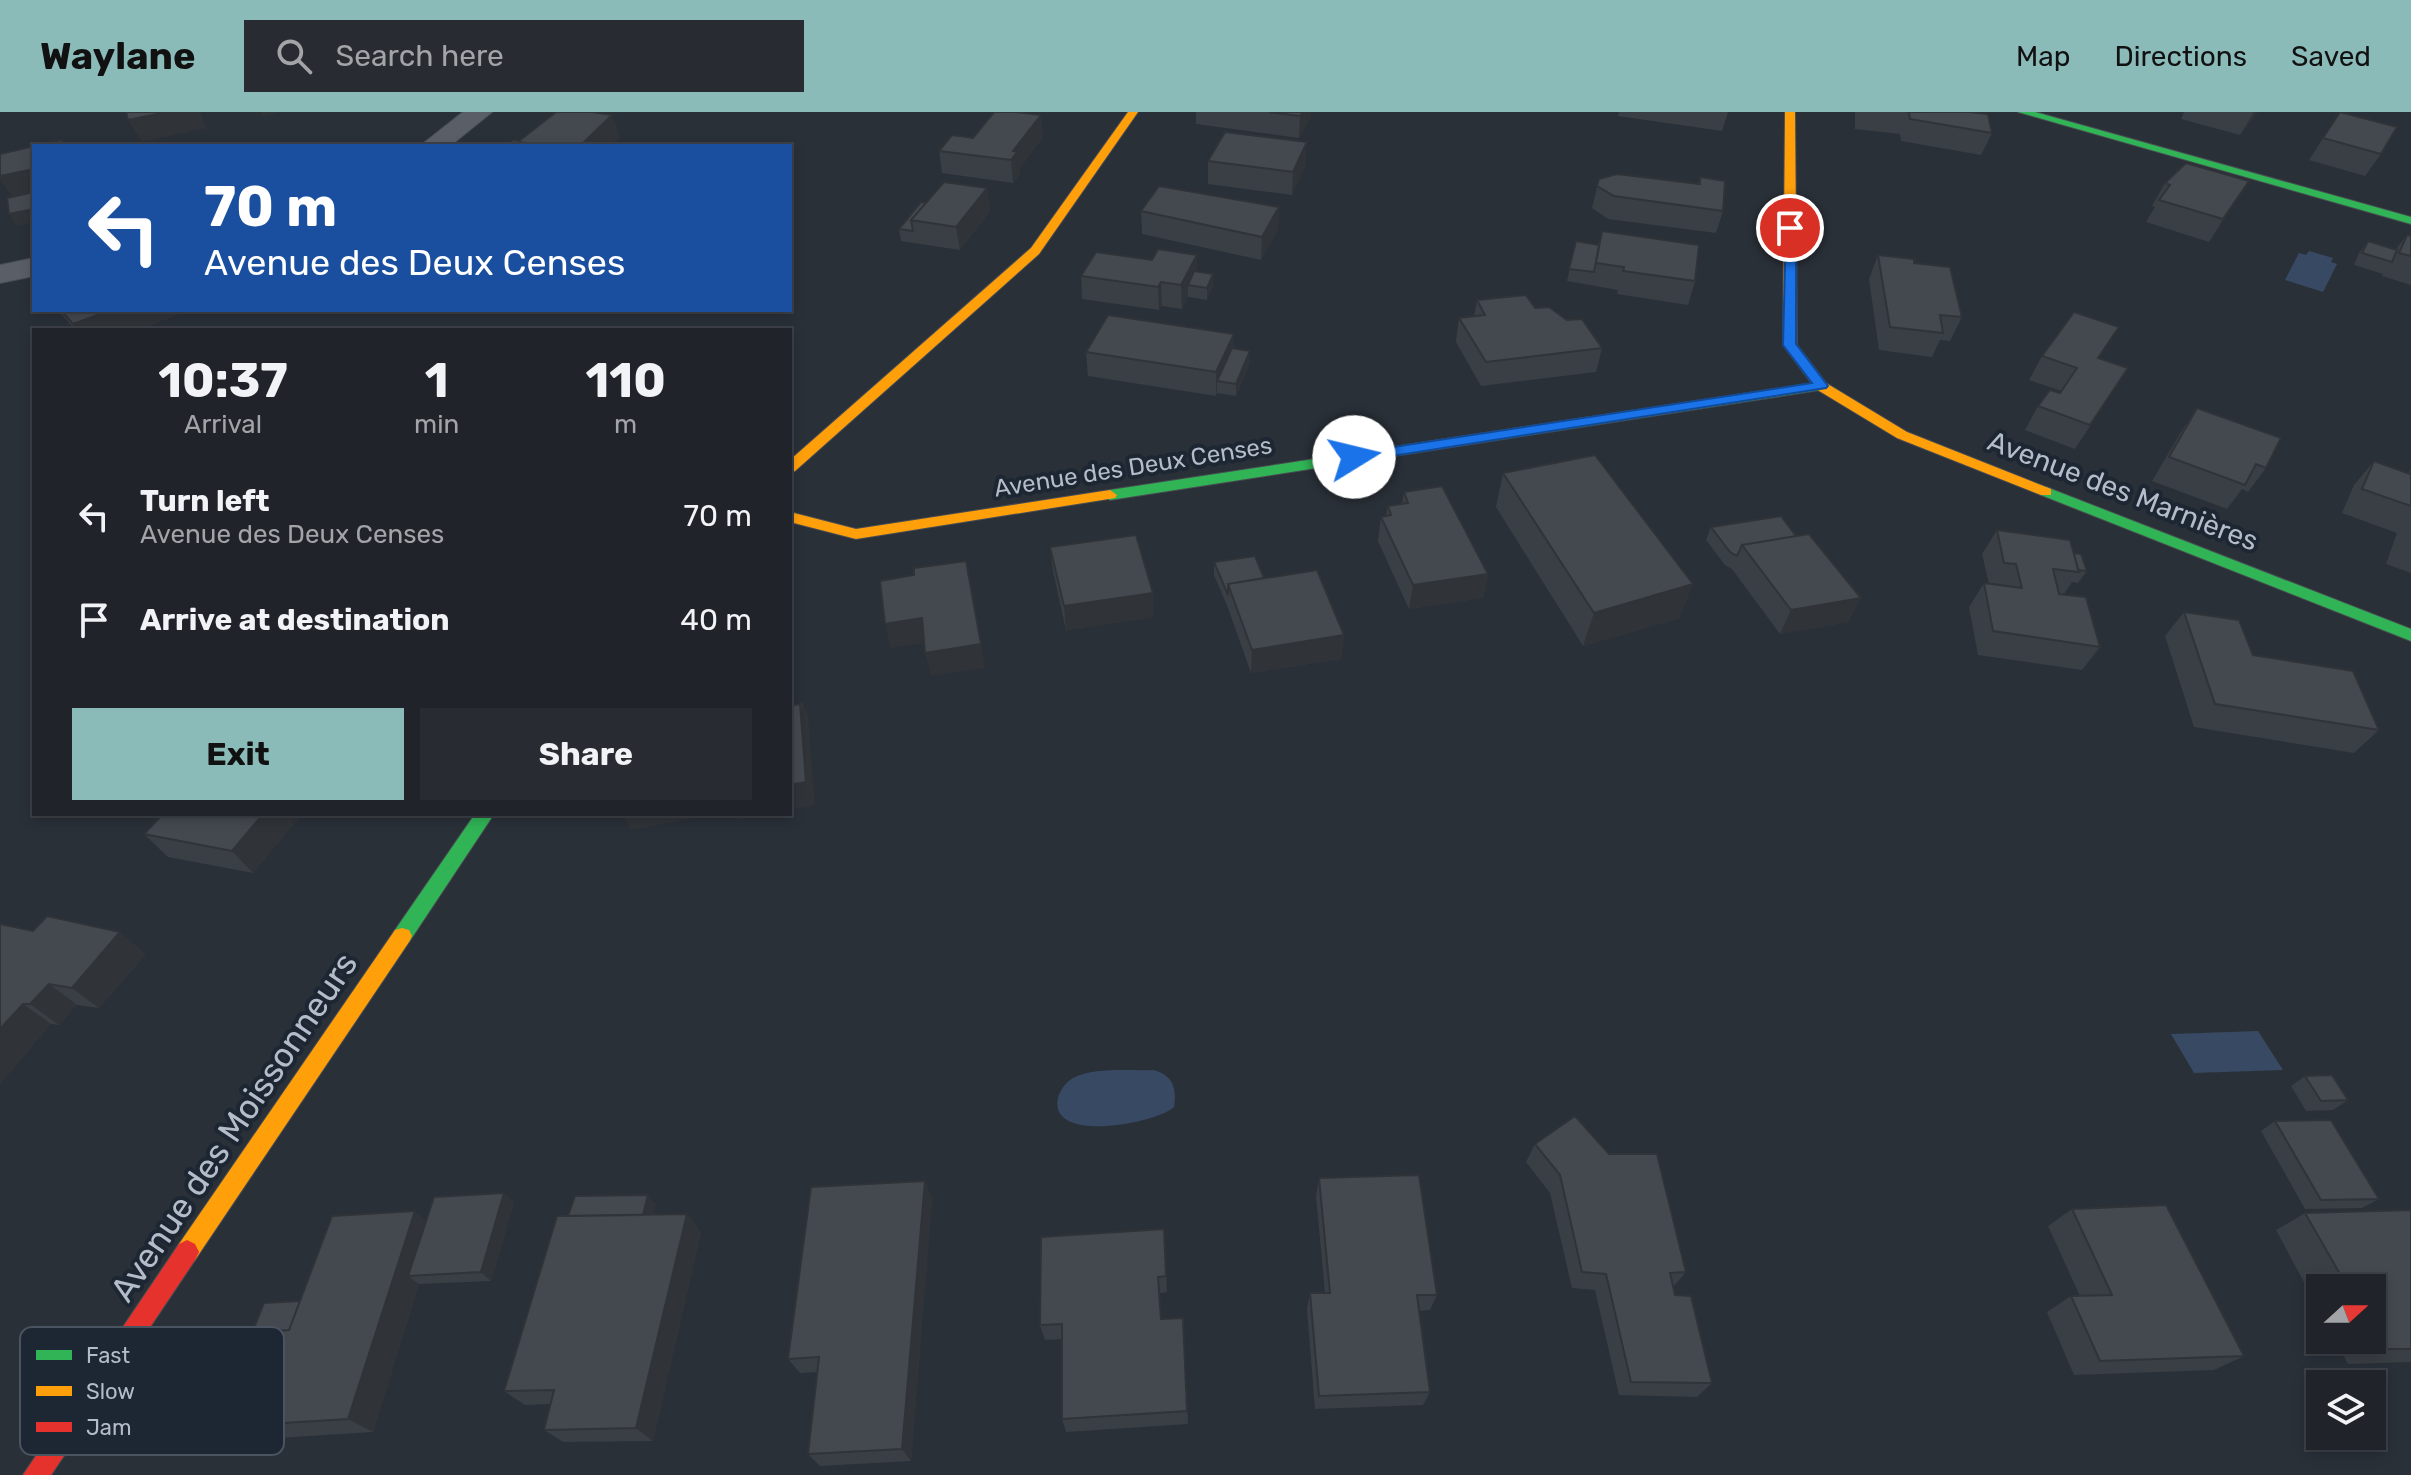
<!DOCTYPE html>
<html lang="en">
<head>
<meta charset="utf-8">
<style>
  body { margin:0; font-family:Rubik,sans-serif; background:#282c32; color:#f1f3f6; height:100vh; display:flex; flex-direction:column; font-size:30px; white-space:nowrap }
  * { box-sizing:border-box; margin:0 }
  p { font-size:26px; color:#a2a4a8 }
  .icon { flex:none; width:44px; height:44px; fill:none; stroke:currentColor; stroke-width:2; stroke-linecap:round; stroke-linejoin:round }
  .map { position:relative; flex:1; overflow:hidden }
  .sheet { position:absolute; left:32px; top:216px; width:760px; height:488px; display:flex; flex-direction:column; background:#20242a; border-radius:0px; box-shadow:0 4px 12px #0003,0 0 0 2px #3d4147 }
  .sheet>* { flex:none }
  .top-card { position:absolute; left:32px; top:32px; width:760px; height:168px; border-radius:0px; box-shadow:0 4px 12px #0003,0 0 0 2px #3d4147; background:#1a4fa0; color:#fff; overflow:hidden }
  .needle { width:52px; rotate:69deg }
  .controls { position:absolute; left:2306px; top:1162px; display:grid; gap:16px }
  .controls a { display:grid; place-items:center; width:80px; height:80px; border-radius:0px; background:#20242a; box-shadow:0 4px 12px #0003,0 0 0 2px #3d4147; font-size:40px }
  .pin { position:absolute; display:grid; place-items:center; width:68px; height:68px; color:#fff; margin:-34px; border:4px solid #fff; border-radius:50%; box-shadow:0 2px 8px #0007 }
  .me { position:absolute; width:88px; margin:-44px; rotate:81deg; stroke-linejoin:round; filter:drop-shadow(0 0 6px #0008) }
  .turn { display:flex; align-items:center; gap:28px; height:168px; padding:0 40px; font-size:36px }
  .turn .icon { width:104px; height:104px; stroke-width:2.5 }
  .turn b { display:block; font-size:56px; line-height:68px }
  .eta { display:flex; justify-content:space-evenly; align-items:center; height:136px; text-align:center }
  .eta b { font-size:48px; font-weight:700; line-height:56px }
  .button { display:flex; gap:16px; margin-top:auto; padding:16px 40px }
  .button a { flex:1; height:92px; border-radius:0px; background:#8bbbb9; color:#111; font-size:32px; font-weight:700; line-height:92px; text-align:center }
  .button a+a { background:#282c32; color:#f1f3f6 }
  ul { padding:0; list-style:none }
  li { display:flex; align-items:center; gap:24px; height:104px; padding:0 40px }
  li div { flex:1 }
  li b { display:block; font-size:30px }
  li em { font-style:normal }
  header { display:flex; align-items:center; gap:48px; box-sizing:border-box; height:112px; padding:0 40px; background:#8bbbb9; color:#111 }
  header strong { font-size:38px }
  nav { display:flex; gap:44px; margin-inline-start:auto; font-size:28px }
  .search { width:560px; height:72px; background:#282c32; display:flex; align-items:center; gap:20px; box-sizing:border-box; padding:0 28px; border-radius:0px; color:#a2a4a8; font-size:30px }
  .map>svg:first-child { display:block }
  .water { fill:#384963 }
  .lines { fill:none; stroke-linecap:round; stroke-linejoin:round }
  .street-casing { stroke:#484c53; stroke-width:2 }
  .fast-casing { stroke:#484c53; stroke-width:2 }
  .slow-casing { stroke:#484c53; stroke-width:2 }
  .jam-casing { stroke:#484c53; stroke-width:2 }
  .street { fill:#5a5e66; fill-rule:evenodd }
  .fast { fill:#30b455; fill-rule:evenodd }
  .slow { fill:#ff9f0a; fill-rule:evenodd }
  .jam { fill:#e5322d; fill-rule:evenodd }
  .wall { fill:#3a3f45 }
  .shaded-wall { fill:#303338 }
  .building { fill:#444950; stroke:#303338; stroke-width:2 }
  .route { fill:#1a73e8; stroke:#114b97; stroke-width:2 }
  .labels { text-anchor:middle; dominant-baseline:central; stroke-width:8; stroke-linejoin:round; paint-order:stroke }
  .far-street-label { font-size:24px; fill:#b4bcc9; stroke:#1d2633 }
  .street-label { font-size:28px; fill:#b4bcc9; stroke:#1d2633 }
  .near-street-label { font-size:34px; fill:#b4bcc9; stroke:#1d2633 }
  .key { fill:#1d2633; stroke:#4a5360; stroke-width:2 }
  .key-label { font-size:22px; fill:#b4bcc9 }
</style>
</head>
<body>
<header>
<strong>Waylane</strong>
<div class="search"><svg class="icon" aria-label="search" viewBox="0 0 24 24"><circle cx="10" cy="10" r="6"/><path d="M15 15l6 6"/></svg>Search here</div>
<nav><a>Map</a><a>Directions</a><a>Saved</a></nav>
</header>
<div class="map">
<svg width="2411" height="1363" viewBox="0 0 2411 1363">
  <rect width="100%" height="100%" fill="#2a3038"/>
  <!-- water -->
  <path class="water" d="M2309,139L2333,146L2331,150L2337,152L2323,180L2285,168L2299,141L2306,143Z
    M2258,919L2283,958L2194,961L2171,922Z
    M1153,958C1173,963 1177,976 1174,995C1155,1012 1048,1032 1058,986C1060,978 1066,970 1073,966C1095,955 1129,959 1153,958Z"/>
  <g class="lines">
    <defs>
      <path id="street" d="M463,0H492L450,34H420Z
        M34,146V164L0,171V153Z"/>
      <path id="fast" d="M2018,0H2035L2411,105V112Z
        M1821,270L1828,274L1826,277L1110,388L1103,383L1110,378Z
        M2046,375L2411,517V529L2041,383V377Z
        M475,702H494L409,830L402,832L395,830L392,824L395,818Z"/>
      <path id="slow" d="M1128,0H1138L1039,142L795,359L790,360V348L1031,136Z
        M1785,0H1795L1797,233L1826,271L1907,320L2051,377V383H2041L1897,326L1816,277L1783,233Z
        M1110,378L1117,383L1115,386L856,427L790,410V400L856,417Z
        M402,816L409,818L412,824L409,830L195,1148L187,1152L179,1148L175,1140L179,1132L395,818Z"/>
      <path id="jam" d="M187,1128L195,1132L199,1140L195,1148L51,1363H23L179,1132Z"/>
    </defs>
    <!-- street casing -->
    <use href="#street" class="street-casing"/>
    <!-- fast casing -->
    <use href="#fast" class="fast-casing"/>
    <!-- slow casing -->
    <use href="#slow" class="slow-casing"/>
    <!-- jam casing -->
    <use href="#jam" class="jam-casing"/>
    <!-- street -->
    <use href="#street" class="street"/>
    <!-- fast -->
    <use href="#fast" class="fast"/>
    <!-- slow -->
    <use href="#slow" class="slow"/>
    <!-- jam -->
    <use href="#jam" class="jam"/>
  </g>
  <!-- wall -->
  <path class="wall" d="M1196,0H1311V5L1299,26L1196,12Z
    M1619,0H1728L1722,19L1618,4Z
    M1855,0H1969L1992,21L1981,43L1901,29L1900,22L1855,17Z
    M2184,0H2258L2240,23L2181,7Z
    M2340,0L2381,42L2365,64L2309,48Z
    M1041,3L1043,25L1019,57L1020,62L1013,71L942,61L939,39L973,26Z
    M620,25L610,34H506L519,29Z
    M1208,49L1306,52L1292,83L1208,72Z
    M1700,65L1723,99L1716,121L1608,107L1592,96L1599,67L1698,72Z
    M2165,71L2235,91L2209,130L2146,110L2155,95L2152,94Z
    M987,76L990,99L960,138L901,129L899,117L926,91Z
    M1279,95L1278,118L1261,148L1142,122L1141,99Z
    M1602,119L1695,169L1688,193L1617,182L1618,178L1567,169L1576,129L1599,133Z
    M2407,123L2411,124V173L2382,164L2383,162L2354,153L2359,141L2368,129L2396,137Z
    M1878,143L1914,151L1962,205L1950,229L1940,228L1932,245L1879,238L1869,167Z
    M1197,160L1213,174L1207,188L1188,185L1182,197L1162,194L1159,198L1082,187L1081,164Z
    M1477,188L1535,196L1602,236L1596,260L1481,274L1456,230L1459,206L1474,205Z
    M58,198H190L137,218H75Z
    M1234,222V236L1250,239V251L1236,284L1217,281L1216,284L1088,264L1086,240Z
    M2042,244L2100,246L2128,256L2075,337L2025,318L2038,294L2061,279L2029,268Z
    M2197,296L2266,356L2248,380L2242,377L2227,397L2152,369L2181,320Z
    M2374,349L2408,361L2411,358V461L2386,452L2397,421L2342,401L2354,373Z
    M1503,361L1680,506L1583,534L1496,395Z
    M1404,380L1488,462L1483,486L1409,497L1378,429L1381,405L1386,404L1388,394L1402,392Z
    M1711,415L1796,424L1861,486L1848,510L1780,522L1732,457L1725,453L1706,428Z
    M1997,418L2074,441L2087,459L2078,471L2072,470L2064,482L2100,535L2082,558L1978,543L1969,495L1984,471L1989,472L1982,442Z
    M1050,435L1154,505L1066,518L1053,459Z
    M1214,450L1264,466L1344,523L1341,547L1251,561L1228,496L1214,463Z
    M2184,500L2253,543L2379,618L2354,641L2194,615L2165,524Z
    M302,702L253,761L168,745L144,722Z
    M0,812L146,842L99,896L77,893L59,913L51,912L0,972Z
    M2305,964L2348,988L2333,998L2306,999L2291,974Z
    M2275,1009L2379,1087L2362,1096L2305,1097L2261,1019Z
    M1535,1032L1686,1160L1673,1175L1675,1183L1712,1271L1697,1285L1619,1283L1595,1178L1572,1176L1550,1081L1526,1050Z
    M1319,1066L1437,1183L1430,1198L1419,1199L1430,1280L1423,1293L1315,1297L1307,1197L1310,1181H1325L1316,1084Z
    M925,1069L932,1087L911,1349L820,1354L808,1342L817,1260L800,1261L788,1247Z
    M514,1090L491,1169L419,1172L373,1320L214,1330L184,1317L300,1189L426,1108Z
    M656,1092L653,1103L687,1102L701,1120L653,1329L563,1330L544,1318L550,1292L525,1293L504,1279Z
    M2072,1097L2244,1244L2214,1258L2074,1263L2047,1200L2071,1184H2080L2048,1114Z
    M2411,1098V1250L2348,1252L2335,1228H2372V1176H2320V1200L2276,1118L2305,1101Z
    M1164,1117L1167,1180L1160,1181L1161,1207L1183,1206L1188,1312L1066,1320L1062,1307V1227L1045,1228L1040,1213Z"/>
  <!-- shaded-wall -->
  <path class="shaded-wall" d="M167,0H201L206,16L142,30L128,8Z
    M261,0H280L263,4Z
    M1303,0H1311V5L1299,26L1300,4Z
    M2254,0H2258L2240,23Z
    M612,3L620,25L610,34H580Z
    M1041,3L1043,25L1019,57L1020,62L1013,71L1011,48L1013,39Z
    M1307,30L1306,52L1292,83L1293,60Z
    M34,57V83L14,87L0,68V64Z
    M2249,69L2235,91L2209,130L2223,107Z
    M987,76L990,99L960,138L956,115Z
    M1279,95L1278,118L1261,148L1262,125Z
    M34,97V110L17,114L9,102Z
    M1197,143V166L1188,173V185L1182,197L1181,173Z
    M1213,162V174L1207,188V176Z
    M1161,170L1162,194L1159,198L1158,175Z
    M111,198H190L137,218H78L73,212Z
    M1234,222V246L1217,269V281L1216,284V260Z
    M1250,239V251L1236,284V272Z
    M1488,462L1483,486L1409,497L1413,473Z
    M1693,472L1680,506L1583,534L1594,501Z
    M971,473L985,556L931,564L925,541Z
    M1153,481L1154,505L1066,518L1064,494Z
    M1861,486L1848,510L1780,522L1791,498Z
    M922,506L927,530L891,536L885,512Z
    M1344,523L1341,547L1251,561L1252,538Z
    M803,591L808,603L815,693L790,698V673L800,592Z
    M263,702H302L253,761L232,739Z
    M622,702H715L631,718Z
    M734,702H767L737,708Z
    M120,820L146,842L99,896L72,876Z
    M49,872L77,893L59,913L30,892Z
    M23,892L51,912L0,972V917Z
    M925,1069L932,1087L911,1349L902,1337Z
    M504,1081L514,1090L491,1169L481,1160Z
    M648,1083L656,1092L649,1120L641,1111Z
    M415,1099L436,1117L408,1164L419,1172L373,1320L348,1307Z
    M687,1102L701,1120L653,1329L636,1316Z"/>
  <!-- building -->
  <path class="building" d="M126,0H167L128,8Z
    M556,0H592L612,3L580,34H548L519,30L514,34H506L513,28L519,29Z
    M994,0H1016L1041,3L1013,39L1017,40L1011,48L939,39L952,23L973,26Z
    M1269,0H1303L1300,4Z
    M1906,0H1969L1988,2L1992,21L1910,7L1909,0Z
    M2340,0L2397,15L2381,42L2323,26Z
    M1225,20L1307,30L1293,60L1208,49Z
    M62,28L63,34H36Z
    M34,34V57L0,64V42Z
    M2186,51L2249,69L2223,107L2159,88L2170,73L2165,71Z
    M1617,62L1700,72V65L1725,69L1723,99L1614,84L1597,74L1599,67Z
    M944,70L987,76L956,115L911,108Z
    M1159,74L1279,95L1262,125L1141,99Z
    M34,80V97L9,102L7,86Z
    M921,90L926,91L911,108L913,119L899,117Z
    M1602,119L1699,133L1695,169L1623,159L1624,155L1596,151Z
    M2407,123L2411,124V144L2399,141Z
    M1576,129L1599,133L1594,160L1569,157Z
    M2368,129L2397,138L2392,150L2362,141Z
    M1158,137L1197,143L1181,173L1161,170L1158,175L1081,164L1096,140L1152,148Z
    M1878,143L1914,147V151L1950,155L1962,205L1940,203L1943,221L1890,215Z
    M1194,159L1213,162L1207,176L1188,173Z
    M1526,183L1535,196L1549,195L1567,208L1582,207L1602,236L1486,250L1459,206L1485,203L1477,188Z
    M61,198H111L73,212Z
    M2074,200L2119,215L2098,246L2128,256L2090,313L2038,294L2050,278L2060,281L2077,256L2042,244Z
    M1108,203L1234,222L1216,260L1086,240Z
    M1232,236L1250,239L1236,272L1217,269Z
    M2197,296L2281,326L2266,356L2256,352L2245,373L2169,345Z
    M1595,343L1693,472L1594,501L1503,361Z
    M2374,349L2410,362L2411,360V394L2362,377Z
    M1442,374L1488,462L1413,473L1381,405L1391,403L1388,394L1408,391L1404,380Z
    M1781,404L1796,424L1742,433L1737,444L1730,440L1711,415Z
    M1997,418L2070,428L2079,460L2053,457L2059,482L2086,485L2100,535L1993,519L1984,471L2022,476L2016,452L2004,451Z
    M1809,422L1861,486L1791,498L1742,433Z
    M1136,423L1153,481L1064,494L1050,435Z
    M2074,441L2081,442L2087,459L2078,458Z
    M1255,444L1264,466L1228,472V483L1214,450Z
    M966,449L981,532L925,541L922,506L885,512L880,469L914,463V456Z
    M1317,458L1344,523L1252,538L1228,472Z
    M2184,500L2239,508L2253,543L2353,559L2379,618L2215,592Z
    M803,591L804,603L800,592L790,594Z
    M800,592L806,670L790,673V594Z
    M163,702H263L232,739L144,722Z
    M47,804L120,820L72,876L49,872L30,892H23L0,917V812L33,819Z
    M2332,963L2348,988L2321,989L2305,964Z
    M1575,1004L1609,1042H1657L1686,1160L1670,1161L1675,1183L1691,1184L1712,1271L1631,1270L1606,1162L1582,1160L1560,1063L1535,1032Z
    M2331,1008L2379,1087L2321,1088L2275,1009Z
    M1419,1063L1437,1183H1417L1430,1280L1319,1284L1310,1181H1330L1319,1066Z
    M925,1069L902,1337L808,1342L819,1245L788,1247L811,1075Z
    M504,1081L481,1160L408,1164L434,1085Z
    M648,1083L643,1103L568,1104L575,1084Z
    M2166,1093L2244,1244L2100,1249L2071,1184L2112,1183L2072,1097Z
    M2411,1098V1237H2382L2372,1219V1176H2348L2305,1101Z
    M415,1099L348,1307L184,1317L223,1222L289,1218L332,1104Z
    M687,1102L636,1316L544,1318L554,1278L504,1279L557,1104Z
    M1164,1117L1166,1164L1158,1165L1161,1207L1183,1206L1187,1299L1062,1307V1212L1040,1213L1041,1125Z
    M300,1189L289,1218L252,1221L264,1191Z"/>
  <!-- route -->
  <path class="route" d="M1786,114L1796,116V232L1828,274L1826,276L1354,350L1347,345L1354,341L1812,271L1783,233Z"/>
  <g class="labels">
    <!-- far-street labels -->
    <g class="far-street-label">
      <text transform="translate(1133 355) rotate(-9)">Avenue des Deux Censes</text>
    </g>
    <!-- street labels -->
    <g class="street-label">
      <text transform="translate(2123 379) rotate(21)">Avenue des Marnières</text>
    </g>
    <!-- near-street labels -->
    <g class="near-street-label">
      <text transform="translate(234 1015) rotate(-56)">Avenue des Moissonneurs</text>
    </g>
  </g>
  <!-- legend -->
  <rect x="20" y="1215" width="264" height="128" rx="12" class="key"/>
  <rect x="36" y="1238" width="36" height="10" fill="#30b455"/>
  <rect x="36" y="1274" width="36" height="10" fill="#ff9f0a"/>
  <rect x="36" y="1310" width="36" height="10" fill="#e5322d"/>
  <g class="key-label">
    <text x="86" y="1251">Fast</text>
    <text x="86" y="1287">Slow</text>
    <text x="86" y="1323">Jam</text>
  </g>
</svg>
<div class="controls">
<a><svg class="needle" viewBox="-14 -14 28 28"><path d="M0-13l5 13h-10z" fill="#e53935"/><path d="M0 13l5-13h-10z" fill="#a2a4a8"/></svg></a>
<a><svg class="icon" aria-label="layers" viewBox="0 0 24 24"><path d="M12 4l9 5-9 5-9-5zM3 14l9 5 9-5"/></svg></a>
</div>
<div class="pin" style="left:1790px;top:116px;background:#d93025"><svg class="icon" aria-label="arrive" viewBox="0 0 24 24"><path d="M6 21V4h12l-3 4 3 4H6"/></svg></div>
<svg class="me" style="left:1354px;top:345px" viewBox="-20 -20 40 40"><circle r="19" fill="#fff"/><path d="M0-13L10 11 0 6-10 11z" fill="#1a73e8"/></svg>
<div class="top-card">
<div class="turn"><svg class="icon" aria-label="left" viewBox="0 0 24 24"><path d="M17 20v-9H6M10 6l-5 5 5 5"/></svg><div><b>70 m</b>Avenue des Deux Censes</div></div>
</div>
<section class="sheet">
<div class="eta">
<div><b>10:37</b><p>Arrival</p></div>
<div><b>1</b><p>min</p></div>
<div><b>110</b><p>m</p></div>
</div>
<ul>
<li><svg class="icon" aria-label="left" viewBox="0 0 24 24"><path d="M17 20v-9H6M10 6l-5 5 5 5"/></svg><div><b>Turn left</b><p>Avenue des Deux Censes</p></div><em>70 m</em></li>
<li><svg class="icon" aria-label="arrive" viewBox="0 0 24 24"><path d="M6 21V4h12l-3 4 3 4H6"/></svg><div><b>Arrive at destination</b></div><em>40 m</em></li>
</ul>
<div class="button"><a>Exit</a><a>Share</a></div>
</section>
</div>
</body>
</html>
